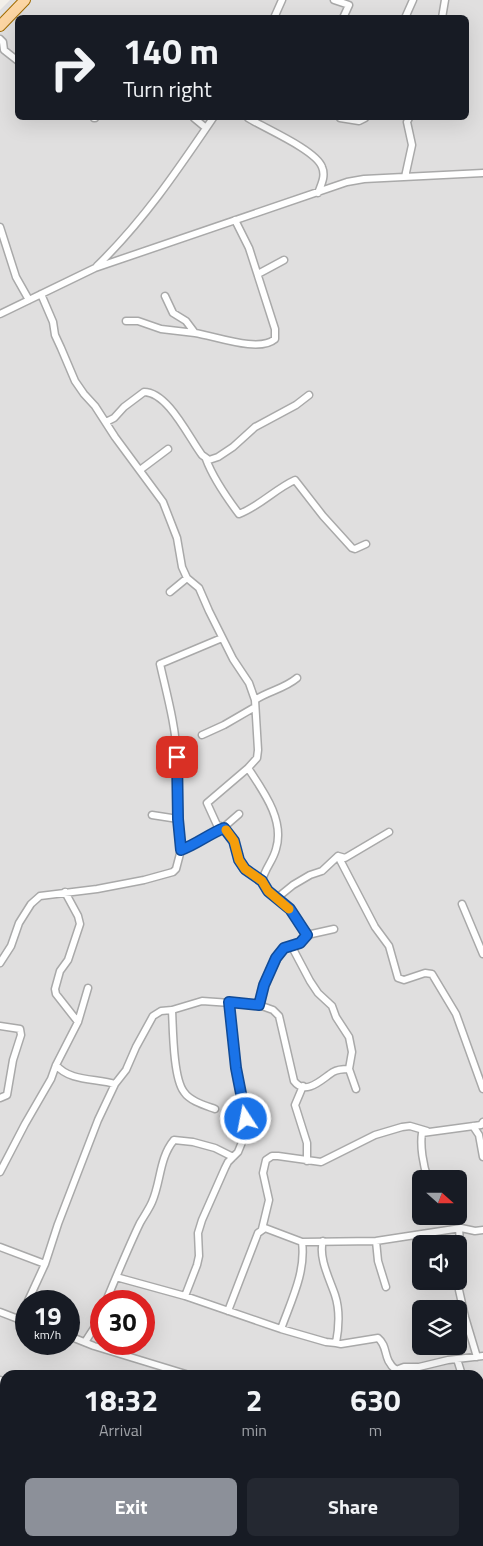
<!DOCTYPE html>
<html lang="en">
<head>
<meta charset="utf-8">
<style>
  body { margin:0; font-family:"Titillium Web",sans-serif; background:#242831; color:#f1f3f6; height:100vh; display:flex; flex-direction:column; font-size:19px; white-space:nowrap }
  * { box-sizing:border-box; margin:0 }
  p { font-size:16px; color:#9ea1a6 }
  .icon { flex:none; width:28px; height:28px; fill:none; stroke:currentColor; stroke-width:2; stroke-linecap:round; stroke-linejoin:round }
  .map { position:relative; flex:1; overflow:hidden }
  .sheet { position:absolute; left:0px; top:1370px; width:484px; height:176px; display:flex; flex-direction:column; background:#171b24; border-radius:15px 15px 0 0; box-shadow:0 5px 20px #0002 }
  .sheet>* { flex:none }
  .top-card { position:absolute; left:15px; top:15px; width:454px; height:105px; border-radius:8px; box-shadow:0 5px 20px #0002; background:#171b24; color:#f1f3f6; overflow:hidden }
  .needle { width:32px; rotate:111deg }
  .tools { position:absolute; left:412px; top:1170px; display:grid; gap:10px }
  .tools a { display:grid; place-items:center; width:55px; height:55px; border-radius:8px; background:#171b24; box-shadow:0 5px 20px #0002; font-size:25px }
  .speed { position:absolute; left:15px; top:1290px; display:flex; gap:10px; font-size:25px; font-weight:700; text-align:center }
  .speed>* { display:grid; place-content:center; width:65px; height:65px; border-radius:50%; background:#171b24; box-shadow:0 5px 20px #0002; line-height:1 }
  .speed small { font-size:12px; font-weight:400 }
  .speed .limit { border:8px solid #d22; background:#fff; color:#111 }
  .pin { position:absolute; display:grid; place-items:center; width:42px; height:42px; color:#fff; margin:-21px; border-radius:10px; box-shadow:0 2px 8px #0006 }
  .me { position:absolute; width:55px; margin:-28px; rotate:349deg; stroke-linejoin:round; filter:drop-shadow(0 0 4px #0008) }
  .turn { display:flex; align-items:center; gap:18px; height:105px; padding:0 25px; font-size:22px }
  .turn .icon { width:65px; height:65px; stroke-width:2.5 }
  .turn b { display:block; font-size:35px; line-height:42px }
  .eta { display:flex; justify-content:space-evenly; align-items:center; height:85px; text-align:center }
  .eta b { font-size:30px; font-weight:700; line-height:35px }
  .cta { display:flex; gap:10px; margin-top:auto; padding:10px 25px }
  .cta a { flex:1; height:58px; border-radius:8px; background:#8c9099; color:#fff; font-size:20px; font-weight:700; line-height:58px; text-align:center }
  .cta a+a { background:#242831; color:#f1f3f6 }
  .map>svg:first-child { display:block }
  .residential { fill:#e0dfdf; fill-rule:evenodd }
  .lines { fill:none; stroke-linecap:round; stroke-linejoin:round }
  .street-casing { stroke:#a9a9a9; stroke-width:9 }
  .primary-casing { stroke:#a06b00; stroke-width:12 }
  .street { stroke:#fff; stroke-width:6 }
  .primary { stroke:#fcd6a4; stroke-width:10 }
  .route-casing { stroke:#114b97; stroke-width:12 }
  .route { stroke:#1a73e8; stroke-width:9 }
  .slow { stroke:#f59e0b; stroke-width:9 }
</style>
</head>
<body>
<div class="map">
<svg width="483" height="1546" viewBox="0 0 483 1546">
  <rect width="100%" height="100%" fill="#f2efe9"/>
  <!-- residential -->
  <path class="residential" d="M10,0H483V1546H0V10ZM18,18H466V118H18ZM421,1179H459V1216H421ZM421,1244H459V1281H421ZM26,1301H69V1344H26ZM101,1301H144V1344H101ZM421,1309H459V1346H421ZM5,1375H479V1541H5Z"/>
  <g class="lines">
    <defs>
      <path id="street" d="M334,0L349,5L343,18
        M274,18L282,0
        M405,18L413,0
        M442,18L445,0
        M0,39L3,42L4,50L18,61
        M94,118H95
        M194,118L206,128
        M248,118C264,128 316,150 322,167C326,176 321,185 318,193
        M340,118L359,121L365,118
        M405,177L412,145L407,122L409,118
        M0,227L16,277L29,300
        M97,266C144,220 177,171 213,118
        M258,274L284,260
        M41,294L53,322L55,335L61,348L75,381L84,394L95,406L115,437L163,502L177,538L182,567L187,578L199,588L209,611L233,659L249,683L255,700L258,750L257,758L248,768L207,803L217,825L224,827C209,835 198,844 181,850C178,820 179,789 177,758C176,727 167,695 160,664L222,638
        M165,296L173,313L186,321L195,333C215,336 259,353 275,339V329L249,248L235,220
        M0,314L95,268L347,182L364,179L483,173
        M126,321H138L161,329L195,333
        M106,422L114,418L124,407L144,392C168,392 189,438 202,455L209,460L218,457L233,447L255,427L296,405L309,395
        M206,459C213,478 227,498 239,514C260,506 275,489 295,480L323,516L352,548L355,549L366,544
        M140,470L168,449
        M170,592L187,578
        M255,700C268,691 284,689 297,678
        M202,735L224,725L255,707
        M248,768C263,791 285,820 276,849C273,861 265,868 262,881
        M239,814L224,827L234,841L239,860L245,869L262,881L268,891L290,909L307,935L300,943L284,948L277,959L264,985L259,1005
        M152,815L178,819
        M338,856L375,927L389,946L398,978L404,980L425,973L432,974L456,1014L483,1089
        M65,892L78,916L80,924L68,960L60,971L55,989L56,994L78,1022
        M277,898L293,885L310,875L322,871L338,856L345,858L389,832
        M462,904L483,954
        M307,935L334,929
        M292,947L310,981L318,993L332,1006L336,1017L349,1037L352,1052L349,1069
        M0,963L11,946L19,923L31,904L40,896L97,889L144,880L173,872L176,869L181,850
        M172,1010C173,1028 173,1078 184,1092C190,1101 204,1105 215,1109
        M0,1026L20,1029L21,1035L13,1060L7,1095L0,1098
        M56,1065C70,1082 97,1078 115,1084
        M303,1086L295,1105L307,1143V1161
        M473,1126L479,1135L483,1157
        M0,1172L25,1124L51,1079L56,1065L78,1022L88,988
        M428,1179C423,1165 420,1146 422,1133L481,1125L483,1122
        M262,1229L269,1200L263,1173L266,1160L272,1156H278L321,1162L375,1135L402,1127L410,1126L427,1131
        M459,1229L461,1254L459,1290L465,1317L477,1357
        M376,1241L378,1261L386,1287
        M0,1247L45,1264
        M116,1277L185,1296L281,1329L326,1342L336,1343C339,1327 340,1310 335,1295C330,1280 318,1257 323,1241
        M185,1296L197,1265L199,1256L198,1233L202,1220L225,1168L228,1162L238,1152L247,1130L237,1068L229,1002
        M28,1301L45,1264L58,1224L98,1120L115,1084L126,1070L136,1047L153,1016L161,1011L172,1010L202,1001L259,1005L273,1010L279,1016L294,1081C306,1097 323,1078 333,1072C338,1069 344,1069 349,1069L356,1089
        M106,1301C117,1275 128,1248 140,1223C144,1216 149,1209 152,1202C161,1182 159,1158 174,1140L193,1142L215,1148L233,1157
        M228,1311L258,1233L265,1228L302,1242L376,1241L461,1228L475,1231L483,1230
        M0,1312L26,1322
        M19,1320L26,1304
        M281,1329C291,1301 306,1272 302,1242
        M69,1336L94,1346L189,1375
        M85,1342L96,1325L101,1311
        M336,1343L341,1344L378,1338C389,1347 382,1359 396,1370L404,1367H419L448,1360L483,1356
        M457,1359L462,1375
        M0,1380L5,1382
        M0,1422L5,1412
        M479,1501H483
        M0,1534L5,1533
        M81,1541V1546
        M159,1541L160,1546
        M406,1541L407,1546
        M467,1541V1546
        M315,1546V1541"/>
      <path id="primary" d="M0,26L25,0"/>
    </defs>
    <!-- street casing -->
    <use href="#street" class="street-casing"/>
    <!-- primary casing -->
    <use href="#primary" class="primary-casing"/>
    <!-- street -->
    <use href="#street" class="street"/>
    <!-- primary -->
    <use href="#primary" class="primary"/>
  </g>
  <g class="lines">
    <defs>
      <path id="route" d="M177,757L178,819L181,850C197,844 209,834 224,828L234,841L239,860L245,869L262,881L268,891L290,909L307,935L300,943L284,948L276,958L264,985L259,1005L229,1002L236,1068L246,1119"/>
    </defs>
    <!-- route casing -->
    <use href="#route" class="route-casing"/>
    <!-- route -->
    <use href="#route" class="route"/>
    <!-- slow -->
    <path class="slow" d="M226,830L234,841L239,860L245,869L262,881L268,891L289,909"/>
  </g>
</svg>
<div class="tools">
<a><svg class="needle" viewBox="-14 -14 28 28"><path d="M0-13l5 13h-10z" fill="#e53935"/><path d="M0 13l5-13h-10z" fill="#9ea1a6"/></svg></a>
<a><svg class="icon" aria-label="sound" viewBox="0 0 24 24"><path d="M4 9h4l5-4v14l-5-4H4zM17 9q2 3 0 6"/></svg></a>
<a><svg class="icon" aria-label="layers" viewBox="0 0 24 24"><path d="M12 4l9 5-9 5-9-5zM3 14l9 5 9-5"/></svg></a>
</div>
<div class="speed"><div>19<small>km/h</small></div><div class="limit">30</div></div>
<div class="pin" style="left:177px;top:757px;background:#d93025"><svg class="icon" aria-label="arrive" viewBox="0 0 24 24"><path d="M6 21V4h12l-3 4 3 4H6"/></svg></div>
<svg class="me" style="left:246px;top:1119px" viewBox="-20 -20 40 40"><circle r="17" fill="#1a73e8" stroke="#fff" stroke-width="3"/><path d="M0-11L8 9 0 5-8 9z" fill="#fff"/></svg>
<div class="top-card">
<div class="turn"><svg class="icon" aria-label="right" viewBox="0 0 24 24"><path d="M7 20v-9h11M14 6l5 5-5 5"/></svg><div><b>140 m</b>Turn right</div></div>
</div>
<section class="sheet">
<div class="eta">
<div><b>18:32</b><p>Arrival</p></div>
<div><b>2</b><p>min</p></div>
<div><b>630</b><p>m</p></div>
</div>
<div class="cta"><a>Exit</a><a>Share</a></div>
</section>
</div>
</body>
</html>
